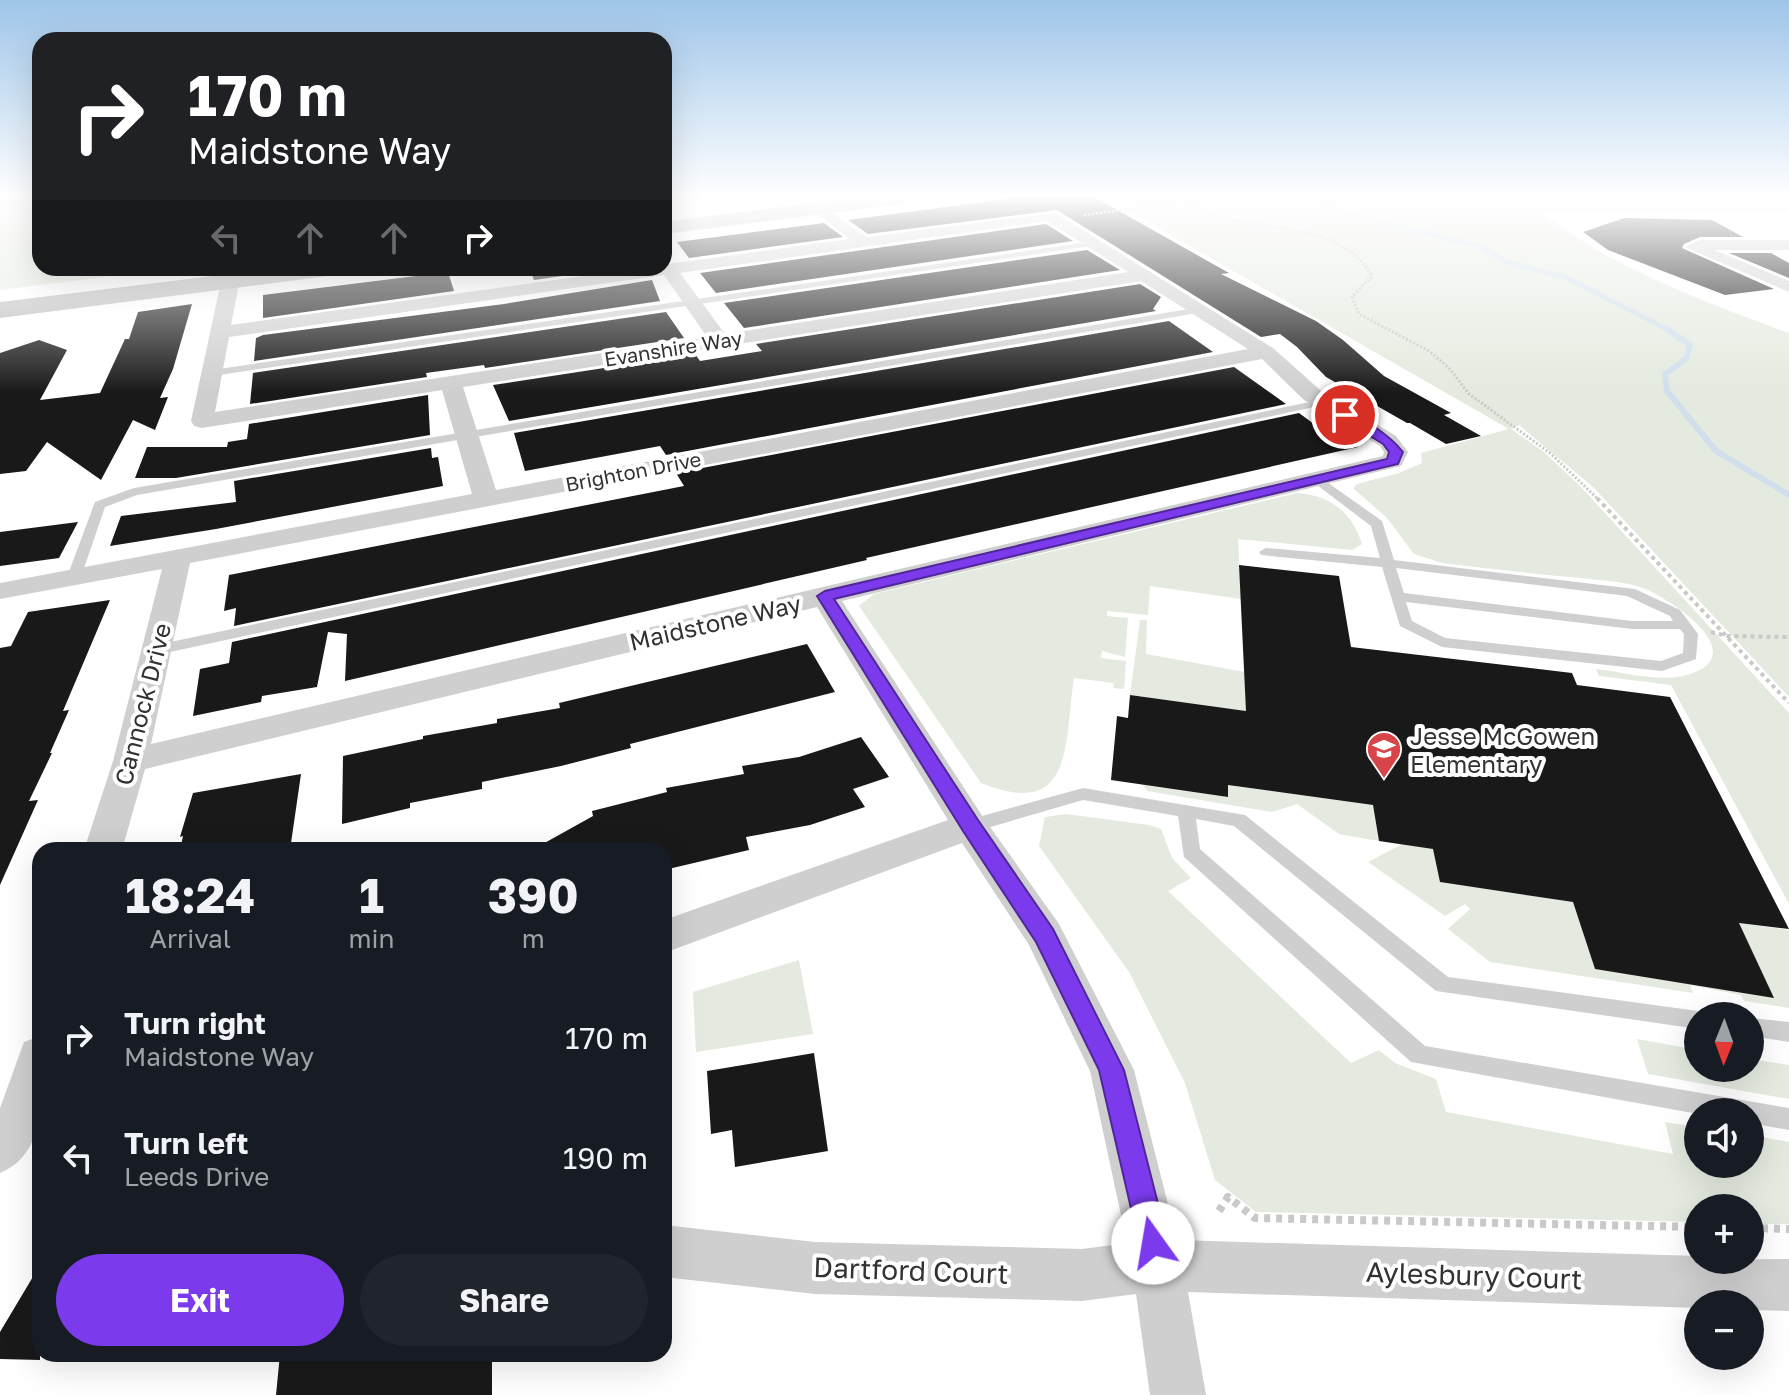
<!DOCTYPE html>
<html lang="en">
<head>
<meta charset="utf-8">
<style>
  body { margin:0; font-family:"Golos Text",sans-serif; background:#20242c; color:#f1f3f6; height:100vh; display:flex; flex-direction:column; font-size:30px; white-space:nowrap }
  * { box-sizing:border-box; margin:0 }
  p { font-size:26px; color:#9ea1a6 }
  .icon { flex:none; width:44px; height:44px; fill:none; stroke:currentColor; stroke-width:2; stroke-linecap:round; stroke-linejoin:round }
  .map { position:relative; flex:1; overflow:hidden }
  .details { position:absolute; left:32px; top:842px; width:640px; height:520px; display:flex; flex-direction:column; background:#171b24; border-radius:24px; box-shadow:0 8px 32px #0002 }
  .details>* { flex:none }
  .top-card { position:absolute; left:32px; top:32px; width:640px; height:244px; border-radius:24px; box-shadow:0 8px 32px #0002; background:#202124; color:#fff; overflow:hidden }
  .needle { width:52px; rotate:181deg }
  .buttons { position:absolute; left:1684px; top:1002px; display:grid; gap:16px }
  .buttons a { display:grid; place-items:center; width:80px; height:80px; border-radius:50%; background:#171b24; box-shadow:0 8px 32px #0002; font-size:40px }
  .pin { position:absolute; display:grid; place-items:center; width:68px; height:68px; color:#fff; margin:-34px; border:4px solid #fff; border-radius:50%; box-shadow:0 2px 8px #0007 }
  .me { position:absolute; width:88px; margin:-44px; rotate:347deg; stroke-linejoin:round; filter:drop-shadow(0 0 6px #0008) }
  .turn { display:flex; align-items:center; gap:28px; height:168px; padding:0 24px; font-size:36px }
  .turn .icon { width:104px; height:104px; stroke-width:2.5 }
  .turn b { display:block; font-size:56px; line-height:68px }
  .lanes { display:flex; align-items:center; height:76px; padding:0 24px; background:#0003; justify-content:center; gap:40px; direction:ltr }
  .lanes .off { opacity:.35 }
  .eta { display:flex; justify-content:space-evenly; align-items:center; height:136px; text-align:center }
  .eta b { font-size:48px; font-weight:700; line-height:56px }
  .cta { display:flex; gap:16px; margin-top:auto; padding:16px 24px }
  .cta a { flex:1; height:92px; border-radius:48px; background:#7c3aed; color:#fff; font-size:32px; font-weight:700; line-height:92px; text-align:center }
  .cta a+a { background:#20242c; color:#f1f3f6 }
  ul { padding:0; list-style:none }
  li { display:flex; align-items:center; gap:24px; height:120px; padding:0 24px }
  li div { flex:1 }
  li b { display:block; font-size:30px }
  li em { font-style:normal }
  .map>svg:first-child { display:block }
  .green { fill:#e4eadf }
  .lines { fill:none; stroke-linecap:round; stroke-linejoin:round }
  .stream-far1 { stroke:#d0dfeb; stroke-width:5 }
  .stream { stroke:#d0dfeb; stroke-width:6 }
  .building { fill:#191919 }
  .path-far2 { stroke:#c9c9c9; stroke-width:3; stroke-dasharray:2 2; stroke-linecap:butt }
  .path-far1 { stroke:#c9c9c9; stroke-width:4; stroke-dasharray:4 4; stroke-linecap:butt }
  .path { stroke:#c9c9c9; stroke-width:8; stroke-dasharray:6 6; stroke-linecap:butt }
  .lane { fill:#cfcfcf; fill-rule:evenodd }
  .street { fill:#cfcfcf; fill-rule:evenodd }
  .secondary { fill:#bcbcbc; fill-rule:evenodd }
  .route { fill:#7c3aed; stroke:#51269a; stroke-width:2 }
  .labels { text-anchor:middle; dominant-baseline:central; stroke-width:8; stroke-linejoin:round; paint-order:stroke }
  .far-street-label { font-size:20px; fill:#323232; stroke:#fff }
  .street-label { font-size:24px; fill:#323232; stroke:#fff }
  .poi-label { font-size:24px; fill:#323232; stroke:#fff; text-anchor:start }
  .near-street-label { font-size:28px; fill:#323232; stroke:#fff }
</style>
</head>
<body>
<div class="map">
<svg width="1789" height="1395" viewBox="0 0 1789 1395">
  <rect width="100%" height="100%" fill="#fff"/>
  <!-- green -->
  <path class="green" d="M0,198H40V268H177L0,290Z
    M1106,198H1789V213L1541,212C1613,269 1703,301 1789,333V697L1593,487L1519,425L1511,429L1544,452L1580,486L1789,713V904L1671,685L1599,676L1596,669C1624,672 1660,683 1687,675C1755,655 1671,599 1643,588C1620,580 1594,580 1570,577C1527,573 1484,568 1442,563L1414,554L1387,518L1353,488L1357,484L1399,473L1422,463L1421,453L1509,429Z
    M1297,493C1330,495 1352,512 1362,544L1352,550L1238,539L1241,599L1150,586L1148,615L1107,611V616L1128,618L1125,657L1102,651L1101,658L1126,661L1124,689L1113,688L1114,683L1074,678C1064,742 1075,821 981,783L859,606L874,594Z
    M1140,620H1147L1146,654L1245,672L1246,711L1130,695Z
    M1143,785L1228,797V785L1373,805L1379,841L1339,834L1297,804L1272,812L1147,791Z
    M1066,814L1149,825L1161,829L1172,858L1191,878L1168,891L1351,1063L1379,1050L1395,1063L1436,1079L1446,1112L1673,1154L1665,1122L1698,1127V1164H1750V1135L1789,1142V1224H1750V1208H1698V1222L1256,1212L1215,1180L1185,1083L1129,972L1039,846L1045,817Z
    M1402,844L1433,849L1441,882L1573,902L1595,969L1773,997L1739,923L1789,930V1008L1744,1001L1741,995L1690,985L1693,993L1490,962L1448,929L1470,909L1465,904L1445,916L1368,862Z
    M799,960L813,1034L696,1052L693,992Z
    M1637,1039L1698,1050V1068H1750V1059L1789,1065V1099L1648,1074Z"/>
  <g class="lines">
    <!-- stream-far1 -->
    <path class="stream-far1" d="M1307,198L1348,214L1479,246L1509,263L1565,277L1667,329"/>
    <!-- stream -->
    <path class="stream" d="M1664,327L1690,345L1686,359L1665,374L1667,391L1716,451L1789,495"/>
  </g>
  <!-- building -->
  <path class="building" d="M1013,198H1096L1229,273L1221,274L1316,321L1343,340L1384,376L1451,413L1444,415L1481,436L1446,444L1410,423H1407L1326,377L1297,347L1280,334L1261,337L1057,210L868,234L848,220Z
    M1624,218L1712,220L1743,237H1700L1684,244L1682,248L1774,289L1725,295L1608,250L1583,232Z
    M824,223L843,237L689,258L677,242Z
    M1046,224L1073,241L716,293L700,273Z
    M1087,250L1120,270L744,328L724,303Z
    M1729,253H1771L1789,263V278Z
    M529,268H619L534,280Z
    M448,272L454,291L263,318V295Z
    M652,280L660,301L254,361L256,338L263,335L504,304Z
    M1140,284L1161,297L1153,309L1156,311L509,421L493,385L695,354L700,361L762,351L756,344Z
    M192,304L173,369L160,398L168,397L155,430L133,420L101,480L47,442L26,471L0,474V353L39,340L67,350L40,400L100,393L125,339H129L138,312Z
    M666,312L684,338L485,368L484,365L426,373L427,377L250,404L253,373Z
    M1169,321L1213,352L666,455L660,446L525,471L514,433Z
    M1234,367L1286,404L234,626L236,608L224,611L229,575L684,486L676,473Z
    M428,395L430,435L176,478H135L147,447H227L228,442L247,439L249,424Z
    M1299,413L1318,427L1325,426L1358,447L866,558L867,560L345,681L347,634L328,632L317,687L262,696L261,702L193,716L200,669L229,663L232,642Z
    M431,448L432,458L438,457L443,486L216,529L110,546L121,516L236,502L234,481Z
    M78,522L59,558L0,566V532Z
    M1239,565L1339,576L1351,647L1572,673L1577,685L1670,697L1789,929L1739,923L1774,998L1595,969L1573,902L1440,882L1433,849L1379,841L1373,805L1228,785V797L1111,780L1117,716L1128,718L1130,695L1246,711Z
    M110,600L63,711L69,710L50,753H52L29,801L38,800L0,885V648L11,646L28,612Z
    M807,644L835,692L630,744L631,748L561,766L482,782V789L410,803V808L342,824L343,756L423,739V736L497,723V719L560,708L559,703Z
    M861,737L889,777L853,789L865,807L810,825L746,837L749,850L664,870V850H532L593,816L592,811L667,792L666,788L744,774L742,766L799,757Z
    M301,774L290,850H180L183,836L180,837L193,793Z
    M814,1053L828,1151L735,1167L732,1130L711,1134L707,1071Z
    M40,1265V1360L0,1359V1332Z
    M280,1354H492V1395H276Z"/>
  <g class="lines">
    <!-- path-far2 -->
    <path class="path-far2" d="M1182,198C1242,243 1332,209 1372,276L1352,297L1359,314L1429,351L1449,368L1469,394L1550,453L1599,500
      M1084,215L1185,201"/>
    <!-- path-far1 -->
    <path class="path-far1" d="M1597,498L1789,703
      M1711,632L1727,636L1789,637"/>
    <!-- path -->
    <path class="path" d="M1219,1211L1228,1197L1255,1218L1698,1227
      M1750,1228L1789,1229"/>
    <!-- lane -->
    <path class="lane" d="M1095,241L1098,245L212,376L207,373L212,370Z
      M1200,307L1205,310L1203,312L137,495L105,507L81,577L74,581L67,577L95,502L134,488Z
      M1324,399L1329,402L1328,404L156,655L148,650L156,645Z
      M1317,475L1382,521L1394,560L1635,589L1680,610L1698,634L1696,659L1662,671L1442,647L1400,626L1382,567L1261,555L1259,552L1266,548L1380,558L1371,526L1313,482V476ZM1396,568L1627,596L1670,616L1673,621H1632L1404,593ZM1406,602L1632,629H1680L1684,634L1683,653L1661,661L1445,638L1412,621Z
      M1083,788L1245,815L1448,977L1698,1011L1707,1016H1698V1029L1436,991L1234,826L1196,819L1200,849L1425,1046L1789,1108V1130L1750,1123V1112H1698V1114L1411,1062L1184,857L1178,816L1083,800L970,833L964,831L961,826L964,821Z
      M1750,1018L1789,1022V1042L1750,1036Z"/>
    <!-- street -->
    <path class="street" d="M819,204L867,237L1055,213L1273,348L1320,390L1396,436L1408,452L1401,466L842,601L983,817L1059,924L1134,1070L1177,1240L1698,1256V1260L1789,1259V1311L1750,1310V1304H1698V1308L1188,1292L1206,1395H1150L1136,1294L1082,1301L815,1294L664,1277V1225L815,1242L1082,1249L1127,1243L1090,1071L1029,945L962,843L664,953V920L948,820L817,607L145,769L122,850H84L113,761L162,569L0,599V583L472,494L442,390L202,428L194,426L191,421L224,268H242L231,325L641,268H664L668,264L850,239L814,211L812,208ZM1047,221L1128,272L725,334L680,273ZM664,275L707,337L215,412L229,337ZM1141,281L1248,349L496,490L463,387ZM1262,359L1304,400L1380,446L1384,452L1383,456L151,744L190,563Z
      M1700,240H1789V250H1714L1789,281V292L1685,247Z
      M40,1036C40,1082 52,1152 0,1173V1108L24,1042Z"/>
    <!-- secondary -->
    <path class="secondary" d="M853,198H913L903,204L664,234V222Z
      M279,268H348L344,273L336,275L0,318V302Z"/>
  </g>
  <!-- sky -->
  <linearGradient id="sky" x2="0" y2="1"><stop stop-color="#9ec5e9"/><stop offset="0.5" stop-color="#fff"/><stop offset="1" stop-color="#fff" stop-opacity="0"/></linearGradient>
  <rect width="1789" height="393" fill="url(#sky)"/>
  <!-- route -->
  <path class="route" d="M1341,413C1358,411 1392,438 1403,452L1398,464L834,599L978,820L1053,929L1124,1070L1168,1243L1163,1253L1153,1257L1143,1253L1139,1243L1099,1070L1036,942L963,831L817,596L825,591L1387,459L1389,452L1383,444L1341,418Z"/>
  <!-- icons -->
  <defs>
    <symbol id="school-pin" viewBox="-11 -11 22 30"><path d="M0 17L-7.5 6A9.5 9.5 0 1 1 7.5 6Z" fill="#d84549" stroke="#fff"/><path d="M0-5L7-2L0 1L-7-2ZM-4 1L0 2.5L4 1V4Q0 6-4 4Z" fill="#fff"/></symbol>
  </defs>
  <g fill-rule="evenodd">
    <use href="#school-pin" x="1364" y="729" width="40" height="54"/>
  </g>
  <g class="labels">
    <!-- far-street labels -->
    <g class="far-street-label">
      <text transform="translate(673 348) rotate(-9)">Evanshire Way</text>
      <text transform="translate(633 471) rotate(-11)">Brighton Drive</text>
    </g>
    <!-- street labels -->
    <g class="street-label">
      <text transform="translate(715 622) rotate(-13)">Maidstone Way</text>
      <text transform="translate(142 704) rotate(-76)">Cannock Drive</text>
    </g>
    <!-- poi labels -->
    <g class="poi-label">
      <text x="1410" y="735">Jesse McGowen<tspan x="1410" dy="28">Elementary</tspan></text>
    </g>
    <!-- near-street labels -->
    <g class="near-street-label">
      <text transform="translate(911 1270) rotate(2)">Dartford Court</text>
      <text transform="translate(1474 1275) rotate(2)">Aylesbury Court</text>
    </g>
  </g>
</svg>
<div class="buttons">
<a><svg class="needle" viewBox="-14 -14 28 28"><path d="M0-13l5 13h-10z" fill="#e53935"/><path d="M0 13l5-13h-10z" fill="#9ea1a6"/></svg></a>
<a><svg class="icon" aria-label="sound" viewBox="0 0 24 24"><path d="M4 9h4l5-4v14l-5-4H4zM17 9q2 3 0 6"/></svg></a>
<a>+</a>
<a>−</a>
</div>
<div class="pin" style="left:1345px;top:415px;background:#d93025"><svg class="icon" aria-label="arrive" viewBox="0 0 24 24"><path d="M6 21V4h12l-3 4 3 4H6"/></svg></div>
<svg class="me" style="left:1153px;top:1243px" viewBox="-20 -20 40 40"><circle r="19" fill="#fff"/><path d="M0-13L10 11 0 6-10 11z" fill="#7c3aed"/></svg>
<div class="top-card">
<div class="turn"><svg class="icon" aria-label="right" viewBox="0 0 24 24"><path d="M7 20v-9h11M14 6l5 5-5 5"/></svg><div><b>170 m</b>Maidstone Way</div></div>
<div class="lanes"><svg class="icon off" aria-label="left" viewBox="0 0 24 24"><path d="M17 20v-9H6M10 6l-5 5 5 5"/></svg><svg class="icon off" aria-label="ahead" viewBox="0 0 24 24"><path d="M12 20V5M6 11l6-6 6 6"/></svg><svg class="icon off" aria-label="ahead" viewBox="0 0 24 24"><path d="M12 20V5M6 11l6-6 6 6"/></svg><svg class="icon" aria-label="right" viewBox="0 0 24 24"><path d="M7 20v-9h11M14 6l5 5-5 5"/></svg></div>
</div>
<section class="details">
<div class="eta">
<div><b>18:24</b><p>Arrival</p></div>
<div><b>1</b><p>min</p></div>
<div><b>390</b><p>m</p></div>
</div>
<ul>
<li><svg class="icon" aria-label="right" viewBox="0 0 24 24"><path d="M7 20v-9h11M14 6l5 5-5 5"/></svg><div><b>Turn right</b><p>Maidstone Way</p></div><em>170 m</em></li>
<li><svg class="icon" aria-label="left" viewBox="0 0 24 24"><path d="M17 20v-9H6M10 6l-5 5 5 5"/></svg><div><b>Turn left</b><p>Leeds Drive</p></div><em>190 m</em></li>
</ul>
<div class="cta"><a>Exit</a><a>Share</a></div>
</section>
</div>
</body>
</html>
